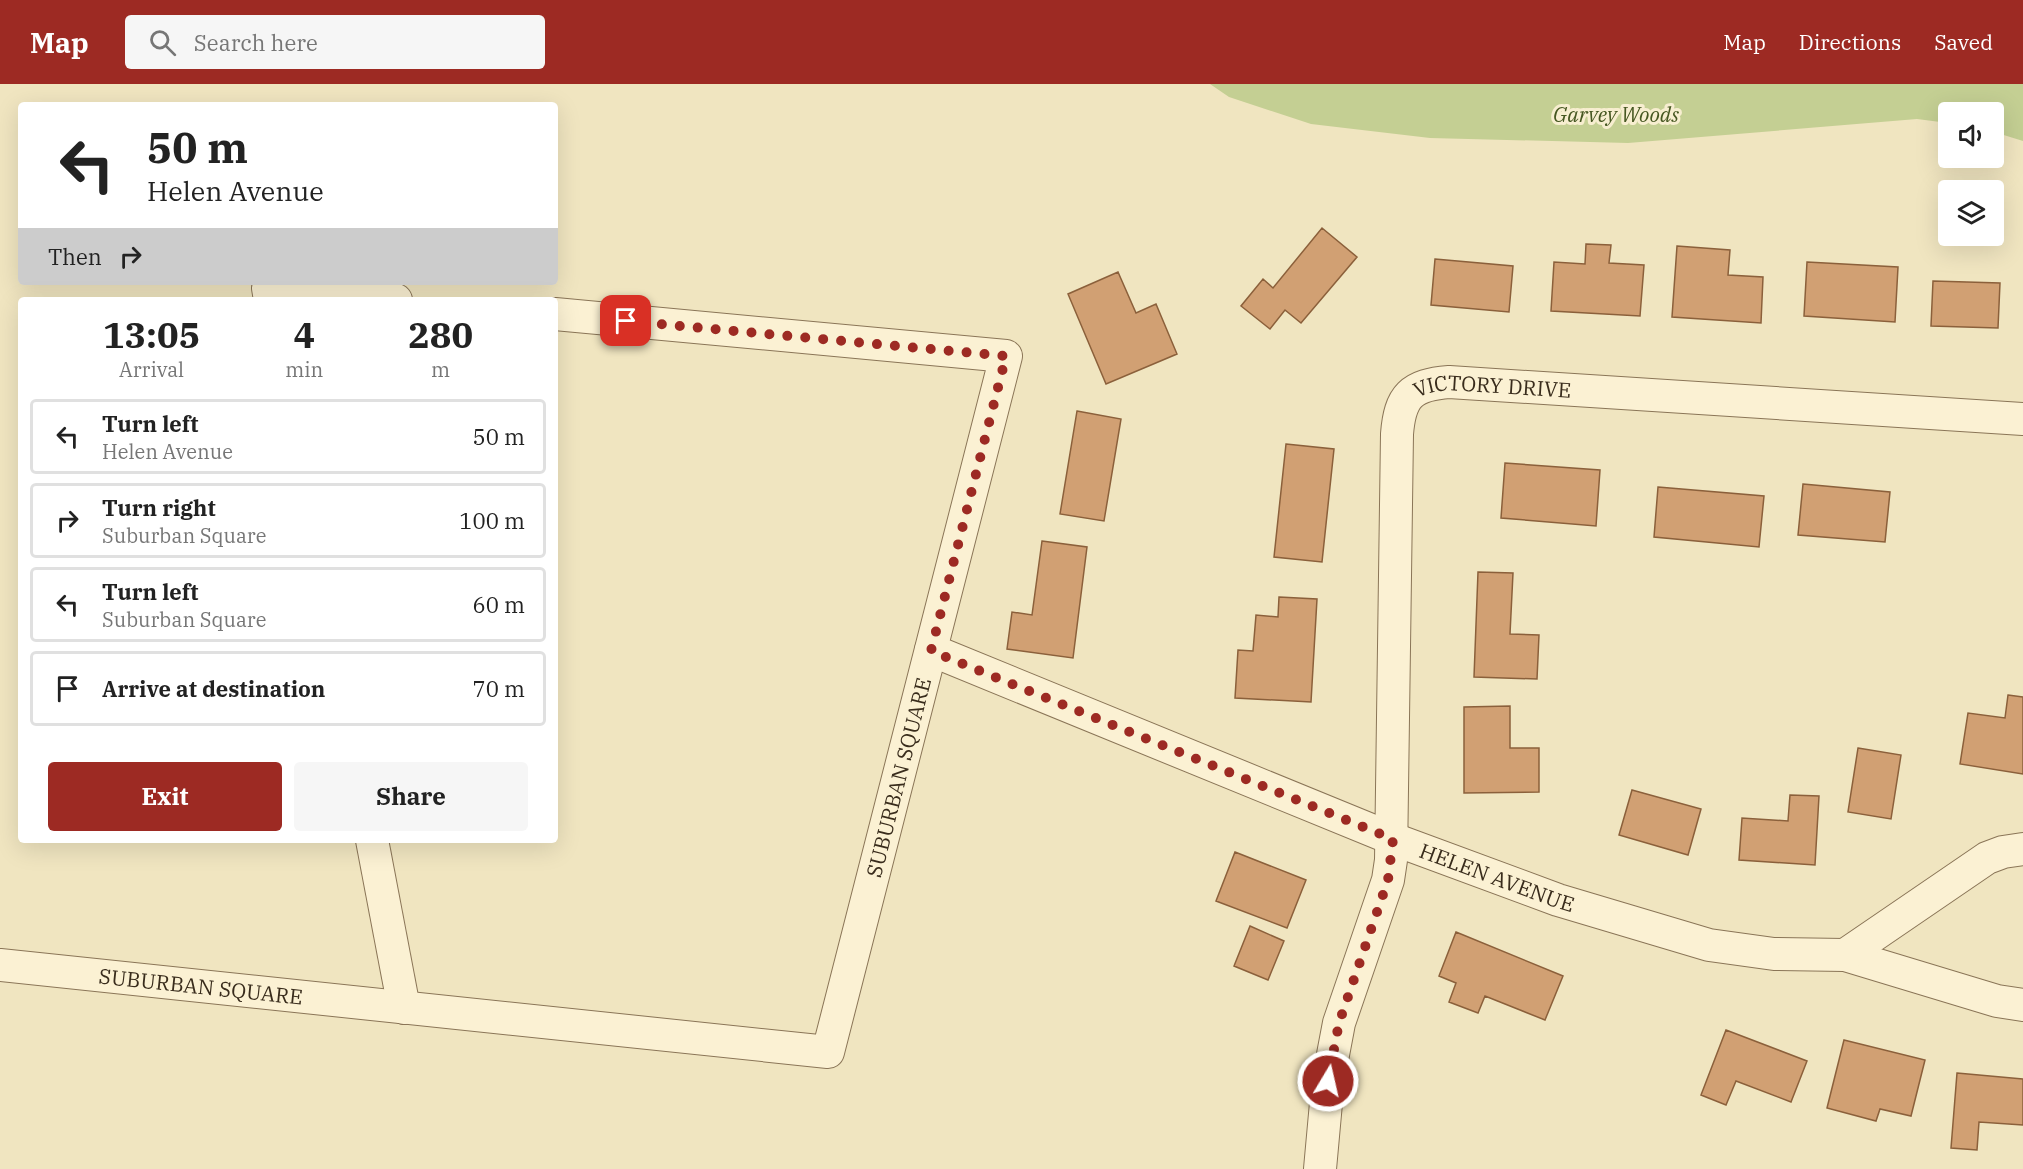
<!DOCTYPE html>
<html lang="en">
<head>
<meta charset="utf-8">
<style>
  body { margin:0; font-family:"IBM Plex Serif",serif; background:#f6f6f6; color:#222; height:100vh; display:flex; flex-direction:column; font-size:22px; white-space:nowrap }
  * { box-sizing:border-box; margin:0 }
  p { font-size:20px; color:#767676 }
  .icon { flex:none; width:33px; height:33px; fill:none; stroke:currentColor; stroke-width:2; stroke-linecap:round; stroke-linejoin:round }
  .map { position:relative; flex:1; overflow:hidden }
  .sheet { position:absolute; left:18px; top:213px; width:540px; height:546px; display:flex; flex-direction:column; background:#fff; border-radius:6px; box-shadow:0 6px 24px #0002 }
  .sheet>* { flex:none }
  .hud { position:absolute; left:18px; top:18px; width:540px; height:183px; border-radius:6px; box-shadow:0 6px 24px #0002; background:#fff; color:#222; overflow:hidden }
  .fabs { position:absolute; left:1938px; top:18px; display:grid; gap:12px }
  .fabs a { display:grid; place-items:center; width:66px; height:66px; border-radius:6px; background:#fff; box-shadow:0 6px 24px #0002; font-size:30px }
  .pin { position:absolute; display:grid; place-items:center; width:51px; height:51px; color:#fff; margin:-26px; border-radius:12px; box-shadow:0 3px 9px #0006 }
  .me { position:absolute; width:66px; margin:-33px; rotate:9deg; stroke-linejoin:round; filter:drop-shadow(0 0 4px #0008) }
  .turn { display:flex; align-items:center; gap:21px; height:126px; padding:0 30px; font-size:27px }
  .turn .icon { width:78px; height:78px; stroke-width:2.5 }
  .turn b { display:block; font-size:42px; line-height:51px }
  .then { display:flex; align-items:center; height:57px; padding:0 30px; background:#0003; gap:12px; font-size:22px }
  .eta { display:flex; justify-content:space-evenly; align-items:center; height:102px; text-align:center }
  .eta b { font-size:36px; font-weight:800; line-height:42px }
  .cta { display:flex; gap:12px; margin-top:auto; padding:12px 30px }
  .cta a { flex:1; height:69px; border-radius:6px; background:#9d2a23; color:#fff; font-size:24px; font-weight:800; line-height:69px; text-align:center }
  .cta a+a { background:#f6f6f6; color:#222 }
  ul { padding:0; list-style:none }
  li { display:flex; align-items:center; gap:18px; height:75px; margin:0 12px 9px; padding:0 18px; border:3px solid #e0e0e0; border-radius:6px }
  li div { flex:1 }
  li b { display:block; font-size:22px }
  li em { font-style:normal }
  header { display:flex; align-items:center; gap:36px; box-sizing:border-box; height:84px; padding:0 30px; background:#9d2a23; color:#fff }
  header strong { font-size:28px }
  nav { display:flex; gap:33px; margin-inline-start:auto; font-size:21px }
  .search { width:420px; height:54px; background:#f6f6f6; display:flex; align-items:center; gap:15px; box-sizing:border-box; padding:0 21px; border-radius:6px; color:#767676; font-size:22px }
  .map>svg:first-child { display:block }
  .green { fill:#c4cf93 }
  .building { fill:#d1a073; stroke:#8b603b; stroke-width:1.5 }
  .lines { fill:none; stroke-linecap:round; stroke-linejoin:round }
  .minor-casing { stroke:#8a7557; stroke-width:34 }
  .minor { stroke:#fbf1d3; stroke-width:32 }
  .route { stroke:#9d2a23; stroke-width:10; stroke-dasharray:0 18 }
  .labels { text-anchor:middle; dominant-baseline:central; stroke-width:6; stroke-linejoin:round; paint-order:stroke }
  .park-label { font-size:21px; font-style:italic; fill:#465721; stroke:#f7eed0 }
  .street-label { font-size:21px; fill:#392c1c; stroke:#f7eed0 }
</style>
</head>
<body>
<header>
<strong>Map</strong>
<div class="search"><svg class="icon" aria-label="search" viewBox="0 0 24 24"><circle cx="10" cy="10" r="6"/><path d="M15 15l6 6"/></svg>Search here</div>
<nav><a>Map</a><a>Directions</a><a>Saved</a></nav>
</header>
<div class="map">
<svg width="2023" height="1085" viewBox="0 0 2023 1085">
  <rect width="100%" height="100%" fill="#f0e5c0"/>
  <!-- green -->
  <path class="green" d="M1210,0H2023V57L1994,48V28H1948V39L1917,35L1628,59L1430,54L1311,40L1229,13Z"/>
  <!-- building -->
  <path class="building" d="M1322,144L1357,173L1301,239L1285,226L1270,245L1241,222L1263,195L1273,204Z
    M1586,160L1611,161L1609,179L1644,181L1640,232L1551,227L1554,178L1585,180Z
    M1677,162L1730,166L1728,191L1763,193L1761,239L1672,233Z
    M1435,175L1513,182L1509,228L1431,221Z
    M1807,178L1898,183L1895,238L1804,232Z
    M1118,188L1136,229L1156,220L1177,270L1106,300L1068,210Z
    M1933,197L2000,199L1998,244L1931,242Z
    M1077,327L1121,335L1104,437L1060,430Z
    M1286,360L1334,365L1322,478L1274,473Z
    M1505,379L1600,386L1596,442L1501,434Z
    M1803,400L1890,408L1885,458L1798,451Z
    M1658,403L1764,412L1759,463L1654,453Z
    M1042,457L1087,463L1073,574L1007,565L1012,528L1032,531Z
    M1478,488L1513,489L1510,550L1539,551L1537,595L1474,593Z
    M1279,513L1317,515L1311,618L1235,614L1238,566L1253,567L1256,531L1278,533Z
    M2008,611L2023,613V690L1960,680L1968,629L2005,634Z
    M1510,622V664H1539V708L1464,709V623Z
    M1858,664L1901,671L1891,735L1848,728Z
    M1632,706L1701,725L1688,771L1619,751Z
    M1790,711L1819,712L1815,781L1739,776L1742,734L1788,737Z
    M1235,768L1306,796L1287,844L1216,817Z
    M1250,842L1284,857L1268,896L1234,882Z
    M1456,848L1563,892L1545,936L1485,912L1478,929L1449,918L1456,899L1439,892Z
    M1726,946L1807,977L1791,1018L1736,997L1726,1021L1701,1011Z
    M1844,956L1925,976L1911,1032L1880,1025L1876,1037L1827,1024Z
    M1957,989L2023,995V1041L1979,1038L1977,1066L1951,1064Z"/>
  <g class="lines">
    <defs>
      <g id="minor">
        <path d="M270,216L268,204L396,216"/>
        <path id="s1" d="M931,566L1393,755L1558,816L1709,861L1774,870L1845,871L1997,917L2023,921"/>
        <path d="M372,756L404,924"/>
        <path d="M1845,871L1987,774L2003,768L2023,765"/>
        <path id="s2" d="M0,881L828,968L1006,272L555,230"/>
        <path id="s3" d="M1320,1085L1328,997L1339,939L1388,796L1391,776L1397,350C1400,312 1411,301 1449,298L2023,335"/>
      </g>
    </defs>
    <!-- minor casing -->
    <use href="#minor" class="minor-casing"/>
    <!-- minor -->
    <use href="#minor" class="minor"/>
  </g>
  <g class="lines">
    <!-- route -->
    <path class="route" d="M626,237L1006,272L931,567L1393,755L1388,796L1339,939L1328,997"/>
  </g>
  <g class="labels">
    <!-- park labels -->
    <g class="park-label">
      <text x="1616" y="30">Garvey Woods</text>
    </g>
    <!-- street labels -->
    <g class="street-label">
      <text stroke="none"><textPath href="#s3" startOffset="872">VICTORY DRIVE</textPath></text>
      <text stroke="none"><textPath href="#s2" startOffset="1116">SUBURBAN SQUARE</textPath></text>
      <text stroke="none"><textPath href="#s1" startOffset="610">HELEN AVENUE</textPath></text>
      <text stroke="none"><textPath href="#s2" startOffset="202">SUBURBAN SQUARE</textPath></text>
    </g>
  </g>
</svg>
<div class="fabs">
<a><svg class="icon" aria-label="sound" viewBox="0 0 24 24"><path d="M4 9h4l5-4v14l-5-4H4zM17 9q2 3 0 6"/></svg></a>
<a><svg class="icon" aria-label="layers" viewBox="0 0 24 24"><path d="M12 4l9 5-9 5-9-5zM3 14l9 5 9-5"/></svg></a>
</div>
<div class="pin" style="left:626px;top:237px;background:#d93025"><svg class="icon" aria-label="arrive" viewBox="0 0 24 24"><path d="M6 21V4h12l-3 4 3 4H6"/></svg></div>
<svg class="me" style="left:1328px;top:997px" viewBox="-20 -20 40 40"><circle r="17" fill="#9d2a23" stroke="#fff" stroke-width="3"/><path d="M0-11L8 9 0 5-8 9z" fill="#fff"/></svg>
<div class="hud">
<div class="turn"><svg class="icon" aria-label="left" viewBox="0 0 24 24"><path d="M17 20v-9H6M10 6l-5 5 5 5"/></svg><div><b>50 m</b>Helen Avenue</div></div>
<div class="then">Then<svg class="icon" aria-label="right" viewBox="0 0 24 24"><path d="M7 20v-9h11M14 6l5 5-5 5"/></svg></div>
</div>
<section class="sheet">
<div class="eta">
<div><b>13:05</b><p>Arrival</p></div>
<div><b>4</b><p>min</p></div>
<div><b>280</b><p>m</p></div>
</div>
<ul>
<li><svg class="icon" aria-label="left" viewBox="0 0 24 24"><path d="M17 20v-9H6M10 6l-5 5 5 5"/></svg><div><b>Turn left</b><p>Helen Avenue</p></div><em>50 m</em></li>
<li><svg class="icon" aria-label="right" viewBox="0 0 24 24"><path d="M7 20v-9h11M14 6l5 5-5 5"/></svg><div><b>Turn right</b><p>Suburban Square</p></div><em>100 m</em></li>
<li><svg class="icon" aria-label="left" viewBox="0 0 24 24"><path d="M17 20v-9H6M10 6l-5 5 5 5"/></svg><div><b>Turn left</b><p>Suburban Square</p></div><em>60 m</em></li>
<li><svg class="icon" aria-label="arrive" viewBox="0 0 24 24"><path d="M6 21V4h12l-3 4 3 4H6"/></svg><div><b>Arrive at destination</b></div><em>70 m</em></li>
</ul>
<div class="cta"><a>Exit</a><a>Share</a></div>
</section>
</div>
</body>
</html>
